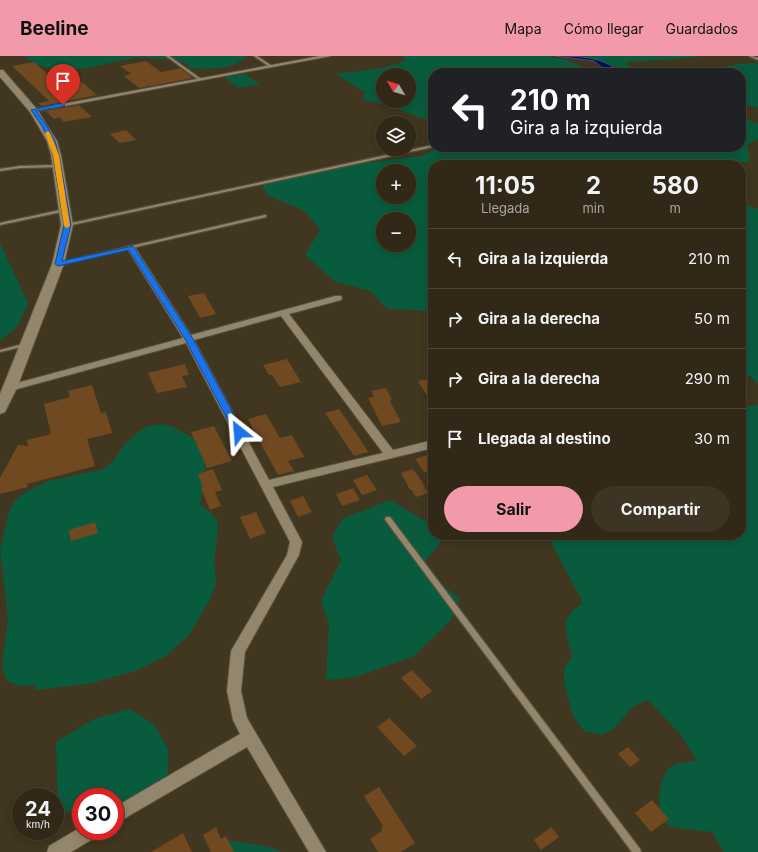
<!DOCTYPE html>
<html lang="es">
<head>
<meta charset="utf-8">
<style>
  body { margin:0; font-family:Inter,sans-serif; background:#3d3424; color:#f1f3f6; height:100vh; display:flex; flex-direction:column; font-size:15px; white-space:nowrap }
  * { box-sizing:border-box; margin:0 }
  p { font-size:13px; color:#a8a6a1 }
  .icon { flex:none; width:22px; height:22px; fill:none; stroke:currentColor; stroke-width:2; stroke-linecap:round; stroke-linejoin:round }
  .map { position:relative; flex:1; overflow:hidden }
  .side { position:absolute; left:428px; top:104px; width:318px; height:380px; display:flex; flex-direction:column; background:#312817; border-radius:16px; box-shadow:0 2px 10px #0003,0 0 0 1px #4c4436 }
  .side>* { flex:none }
  .banner { position:absolute; left:428px; top:12px; width:318px; height:84px; border-radius:16px; box-shadow:0 2px 10px #0003,0 0 0 1px #4c4436; background:#202124; color:#fff; overflow:hidden }
  .needle { width:26px; rotate:308deg }
  .controls { position:absolute; left:376px; top:12px; display:grid; gap:8px }
  .controls a { display:grid; place-items:center; width:40px; height:40px; border-radius:50%; background:#312817; box-shadow:0 2px 10px #0003,0 0 0 1px #4c4436; font-size:20px }
  .speed { position:absolute; left:12px; top:732px; display:flex; gap:8px; font-size:20px; font-weight:700; text-align:center }
  .speed>* { display:grid; place-content:center; width:52px; height:52px; border-radius:50%; background:#312817; box-shadow:0 2px 10px #0003,0 0 0 1px #4c4436; line-height:1 }
  .speed small { font-size:10px; font-weight:400 }
  .speed .limit { border:6px solid #d22; background:#fff; color:#111 }
  .pin { position:absolute; display:grid; place-items:center; width:34px; height:34px; color:#fff; margin:-41px -17px; border-radius:50% 50% 50% 0; rotate:-45deg; box-shadow:0 0 4px #0007 }
  .pin .icon { rotate:45deg }
  .me { position:absolute; width:44px; margin:-22px; rotate:332deg; stroke-linejoin:round; filter:drop-shadow(0 0 3px #0008) }
  .turn { display:flex; align-items:center; gap:14px; height:84px; padding:0 16px; font-size:18px }
  .turn .icon { width:52px; height:52px; stroke-width:2.5 }
  .turn b { display:block; font-size:28px; line-height:34px }
  .eta { display:flex; justify-content:space-evenly; align-items:center; height:68px; text-align:center }
  .eta b { font-size:24px; font-weight:700; line-height:28px }
  .action { display:flex; gap:8px; margin-top:auto; padding:8px 16px }
  .action a { flex:1; height:46px; border-radius:24px; background:#f39aaa; color:#111; font-size:16px; font-weight:700; line-height:46px; text-align:center }
  .action a+a { background:#3d3424; color:#f1f3f6 }
  ul { padding:0; list-style:none }
  li { display:flex; align-items:center; gap:12px; height:60px; padding:0 16px; border-top:1px solid #4c4436 }
  li div { flex:1 }
  li b { display:block; font-size:15px }
  li em { font-style:normal }
  header { display:flex; align-items:center; gap:24px; box-sizing:border-box; height:56px; padding:0 20px; background:#f39aaa; color:#111 }
  header strong { font-size:19px }
  nav { display:flex; gap:22px; margin-inline-start:auto; font-size:14px }
  .map>svg:first-child { display:block }
  .green { fill:#085c3d; fill-rule:evenodd }
  .water { fill:#001258; stroke:#434d7a }
  .building { fill:#704921 }
  .lines { fill:none; stroke-linecap:round; stroke-linejoin:round }
  .lane-casing { stroke:#5a513d; stroke-width:2.5 }
  .street-casing { stroke:#5a513d; stroke-width:2 }
  .secondary-casing { stroke:#5a513d; stroke-width:2 }
  .lane { fill:#92866c; fill-rule:evenodd }
  .street { fill:#92866c; fill-rule:evenodd }
  .secondary { fill:#92866c; fill-rule:evenodd }
  .route { fill:#1a73e8; stroke:#114b97 }
  .slow { fill:#f59e0b }
</style>
</head>
<body>
<header>
<strong>Beeline</strong>
<nav><a>Mapa</a><a>Cómo llegar</a><a>Guardados</a></nav>
</header>
<div class="map">
<svg width="758" height="796" viewBox="0 0 758 796">
  <rect width="100%" height="100%" fill="#41361f"/>
  <!-- green -->
  <path class="green" d="M24,0H247C234,15 206,12 187,13L190,9C180,4 171,4 160,3C152,3 143,1 136,2C99,7 56,27 24,0Z
    M403,0H546L566,4L588,13L585,17H433V66L384,48L363,44L365,36L335,18L383,12L405,5ZM383,19H409V45H383Z
    M584,0H704L675,3L626,6L637,17H621Z
    M758,7V52L741,47V17H695L737,8Z
    M245,18L260,28L239,32L224,21Z
    M741,59L758,68V83L748,88L749,106L692,105L690,109H433V255L387,253L370,235L336,226L305,199L320,174L305,155L267,139L262,128L347,109L422,100L438,91H741ZM383,115H409V141H383ZM383,163H409V189H383Z
    M741,146L758,153V327L756,326L741,313Z
    M0,187L28,247L18,270L0,285Z
    M758,348V796H724L712,776C702,774 673,774 667,768C655,758 658,720 670,711C677,706 688,706 697,705L681,679L648,644L631,652L614,673L601,679L584,675L573,660L564,626V612L572,601C566,576 558,562 583,547L547,479H741V350H754Z
    M161,368L171,370L197,384L207,398L200,449L209,455L217,464L218,473L214,505L216,527L211,541L189,579L166,600L135,615L88,628L35,634L36,629L20,630L7,625L3,613V600L8,563L0,493L9,456L14,446L24,437L48,425L101,414L112,407L123,390L138,376L148,370Z
    M390,444L430,468L433,473V479H437L441,486L425,505L439,527L460,542L451,564L414,600L356,621L326,624L329,568L321,545L341,504L332,482L342,463Z
    M129,653L154,668L168,693V726L115,753V741H81V757L58,754L56,686L94,663Z
    M227,785C242,785 269,790 282,796H213Z"/>
  <!-- water -->
  <path class="water" d="M555,0C574,0 595,0 612,10L613,15L610,17H601L605,14L594,5Z"/>
  <!-- building -->
  <path class="building" d="M146,5L161,16L181,12L193,22L139,32L124,20L131,18L120,10Z
    M34,6L52,22L56,23L74,19L97,39L42,50L38,47L49,45L12,10Z
    M79,49L92,61L64,66L59,61L54,63L46,55Z
    M126,74L136,84L120,87L110,78Z
    M204,237L216,258L200,262L188,240Z
    M287,303L301,326L280,331L272,319H269L263,309Z
    M185,308L189,319L182,320L187,331L157,337L148,317Z
    M433,322V349L418,325Z
    M92,329L101,357L106,356L112,377L87,383L95,410L27,428L28,431L0,438V422L18,389L28,390L27,384L51,378L44,348L70,341L68,335Z
    M386,332L392,344L390,345L401,366L382,370L368,342L374,341L371,335Z
    M339,353L360,383L368,396L354,400L325,357Z
    M266,358L280,382L292,379L304,401L288,405L294,415L278,419L254,375L248,363Z
    M214,370L232,405L207,412L191,376Z
    M433,397V414L424,416L415,403Z
    M213,413L222,434L215,436L221,450L210,454L201,433L203,432L198,418Z
    M413,413L421,424L428,437L416,441L411,433L410,434L401,417Z
    M367,419L377,434L362,439L353,424Z
    M353,432L360,444L342,450L336,438Z
    M303,440L312,456L298,461L290,445Z
    M256,456L266,477L250,483L240,461Z
    M95,466L98,477L71,485L69,474Z
    M412,614L432,635L421,643L401,622Z
    M389,662L417,690L404,700L377,671Z
    M628,691L640,704L630,711L618,698Z
    M379,731L415,787L401,796H378L370,783L382,775L381,772L383,770L364,740Z
    M652,744L669,763L651,776L635,757Z
    M216,771L221,783L226,780L234,796H211L203,779Z
    M551,771L559,781L541,794L534,784Z
    M183,777L192,796H151Z"/>
  <g class="lines">
    <defs>
      <path id="lane" d="M166,0H169L201,23L199,24Z
        M254,0H257L272,10L270,11Z
        M749,0H752L758,2V4Z
        M433,89V91L67,170L65,169L67,168Z
        M58,109L60,110L59,111L20,112L0,115V113L20,110Z
        M65,153L67,154L66,155L0,169V167Z
        M265,159H266V161L58,209L56,208L58,207Z
        M27,287L29,288V289L0,296V294Z
        M386,461H390L640,793L641,796H632L386,465L385,463Z"/>
      <path id="street" d="M320,0H331L33,56L30,54Z
        M128,190H134L191,279L335,240H341L342,242L341,244L289,258L393,394L433,384V392L273,431L302,486L299,499L245,596L241,635L247,662L326,796H309L247,691L115,768V751L240,678L233,664L227,635L231,595L287,499L290,486L186,287L10,335L5,332L6,330L183,282L127,192ZM281,260L383,397L269,424L194,284Z
        M81,771V775H98L96,781L71,796H47L49,790Z"/>
      <path id="secondary" d="M0,14H3L36,52L57,85L61,99L73,169L64,208L17,332L5,356L0,358V338L52,208L61,169L51,99L47,85L30,56L0,21Z"/>
    </defs>
    <!-- lane casing -->
    <use href="#lane" class="lane-casing"/>
    <!-- street casing -->
    <use href="#street" class="street-casing"/>
    <!-- secondary casing -->
    <use href="#secondary" class="secondary-casing"/>
    <!-- lane -->
    <use href="#lane" class="lane"/>
    <!-- street -->
    <use href="#street" class="street"/>
    <!-- secondary -->
    <use href="#secondary" class="secondary"/>
  </g>
  <!-- route -->
  <path class="route" d="M63,47L65,50L36,55L47,70L55,85L59,99L71,169L62,205L133,190L193,283L243,376L242,378L239,379L234,376L185,283L129,194L58,210L55,208L64,169L53,99L49,85L42,70L31,54Z"/>
  <!-- slow -->
  <path class="slow" d="M48,75L50,77L59,99L70,170L67,172L64,170L53,99L45,77Z"/>
</svg>
<div class="controls">
<a><svg class="needle" viewBox="-14 -14 28 28"><path d="M0-13l5 13h-10z" fill="#e53935"/><path d="M0 13l5-13h-10z" fill="#a8a6a1"/></svg></a>
<a><svg class="icon" aria-label="layers" viewBox="0 0 24 24"><path d="M12 4l9 5-9 5-9-5zM3 14l9 5 9-5"/></svg></a>
<a>+</a>
<a>−</a>
</div>
<div class="speed"><div>24<small>km/h</small></div><div class="limit">30</div></div>
<div class="pin" style="left:63px;top:49px;background:#d93025"><svg class="icon" aria-label="arrive" viewBox="0 0 24 24"><path d="M6 21V4h12l-3 4 3 4H6"/></svg></div>
<svg class="me" style="left:239px;top:376px" viewBox="-20 -20 40 40"><path d="M0-17L14 15 0 8-14 15z" fill="#1a73e8" stroke="#fff" stroke-width="4"/></svg>
<div class="banner">
<div class="turn"><svg class="icon" aria-label="left" viewBox="0 0 24 24"><path d="M17 20v-9H6M10 6l-5 5 5 5"/></svg><div><b>210 m</b>Gira a la izquierda</div></div>
</div>
<section class="side">
<div class="eta">
<div><b>11:05</b><p>Llegada</p></div>
<div><b>2</b><p>min</p></div>
<div><b>580</b><p>m</p></div>
</div>
<ul>
<li><svg class="icon" aria-label="left" viewBox="0 0 24 24"><path d="M17 20v-9H6M10 6l-5 5 5 5"/></svg><div><b>Gira a la izquierda</b></div><em>210 m</em></li>
<li><svg class="icon" aria-label="right" viewBox="0 0 24 24"><path d="M7 20v-9h11M14 6l5 5-5 5"/></svg><div><b>Gira a la derecha</b></div><em>50 m</em></li>
<li><svg class="icon" aria-label="right" viewBox="0 0 24 24"><path d="M7 20v-9h11M14 6l5 5-5 5"/></svg><div><b>Gira a la derecha</b></div><em>290 m</em></li>
<li><svg class="icon" aria-label="arrive" viewBox="0 0 24 24"><path d="M6 21V4h12l-3 4 3 4H6"/></svg><div><b>Llegada al destino</b></div><em>30 m</em></li>
</ul>
<div class="action"><a>Salir</a><a>Compartir</a></div>
</section>
</div>
</body>
</html>
